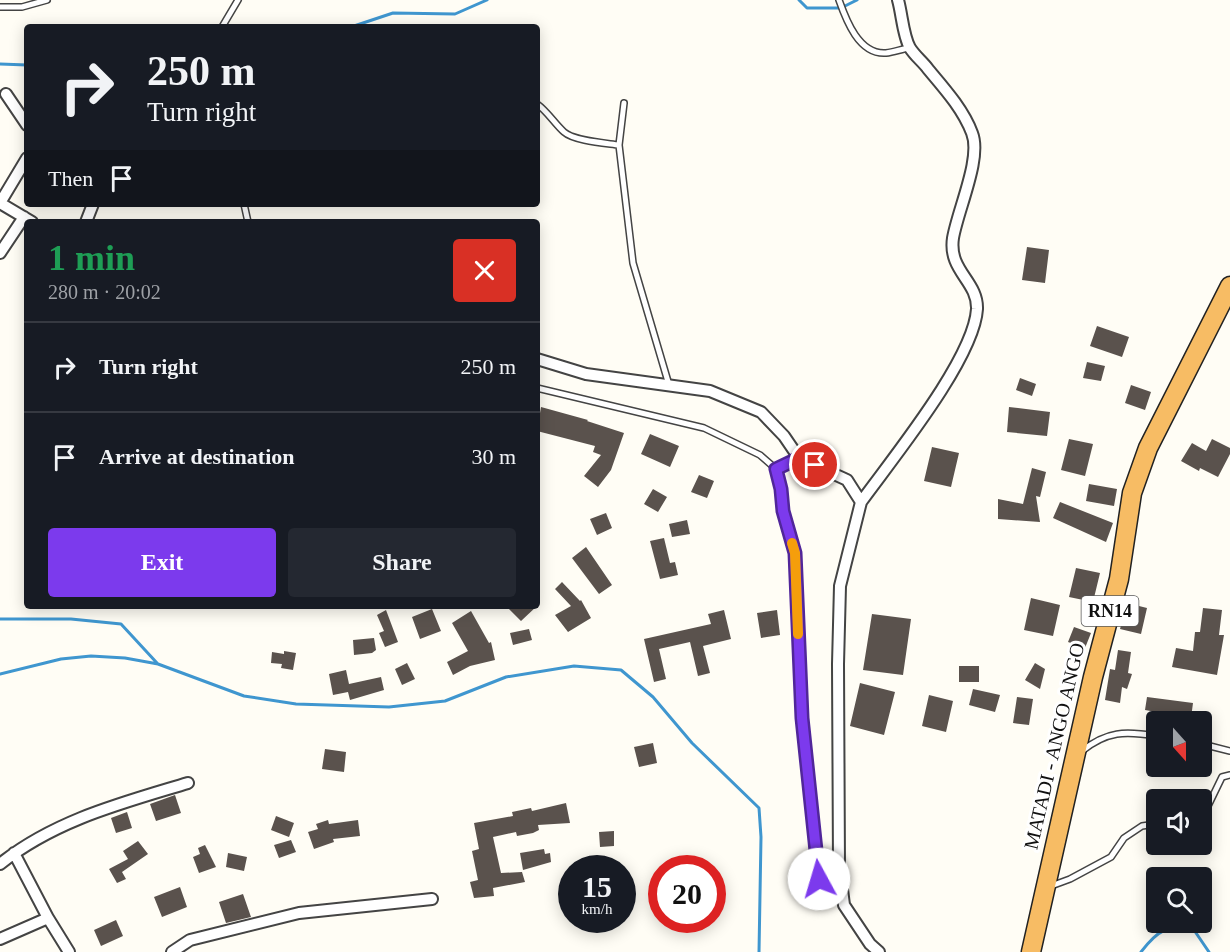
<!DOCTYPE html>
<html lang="en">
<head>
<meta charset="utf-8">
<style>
  body { margin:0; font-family:Georgia,serif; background:#242831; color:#f1f3f6; height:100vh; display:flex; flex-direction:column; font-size:22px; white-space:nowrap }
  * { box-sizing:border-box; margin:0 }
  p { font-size:20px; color:#9ea1a6 }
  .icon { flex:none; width:33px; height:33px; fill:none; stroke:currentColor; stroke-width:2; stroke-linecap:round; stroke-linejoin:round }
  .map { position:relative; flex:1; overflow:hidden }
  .details { position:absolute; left:24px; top:219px; width:516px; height:390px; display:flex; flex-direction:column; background:#171b24; border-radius:6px; box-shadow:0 3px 15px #0003 }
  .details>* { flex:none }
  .hud { position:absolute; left:24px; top:24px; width:516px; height:183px; border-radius:6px; box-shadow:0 3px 15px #0003; background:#171b24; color:#f1f3f6; overflow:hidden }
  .needle { width:39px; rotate:159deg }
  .fabs { position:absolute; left:1146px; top:711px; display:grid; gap:12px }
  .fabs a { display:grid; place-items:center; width:66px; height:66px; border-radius:6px; background:#171b24; box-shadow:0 3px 15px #0003; font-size:30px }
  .speed { position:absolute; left:558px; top:855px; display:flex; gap:12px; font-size:30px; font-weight:700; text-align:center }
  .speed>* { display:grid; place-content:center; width:78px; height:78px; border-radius:50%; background:#171b24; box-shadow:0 3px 15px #0003; line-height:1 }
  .speed small { font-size:15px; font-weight:400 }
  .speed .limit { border:9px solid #d22; background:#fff; color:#111 }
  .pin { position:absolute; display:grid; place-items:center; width:51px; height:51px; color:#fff; margin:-26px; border:3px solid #fff; border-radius:50%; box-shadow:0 2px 6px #0007 }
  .me { position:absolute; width:66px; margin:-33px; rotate:354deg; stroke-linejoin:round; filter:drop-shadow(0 0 4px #0008) }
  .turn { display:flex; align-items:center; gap:21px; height:126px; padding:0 24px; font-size:27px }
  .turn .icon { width:78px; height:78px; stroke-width:2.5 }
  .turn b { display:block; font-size:42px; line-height:51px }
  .then { display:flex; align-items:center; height:57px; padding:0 24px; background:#0003; gap:12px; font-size:22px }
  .round { display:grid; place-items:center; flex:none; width:63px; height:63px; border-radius:6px; background:#242831 }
  .head { display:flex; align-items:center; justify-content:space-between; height:102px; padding:0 24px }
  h1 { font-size:36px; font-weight:700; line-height:45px; color:#1e9e55 }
  .button { display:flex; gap:12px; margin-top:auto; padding:12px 24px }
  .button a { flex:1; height:69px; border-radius:6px; background:#7c3aed; color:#fff; font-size:24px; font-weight:700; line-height:69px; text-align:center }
  .button a+a { background:#242831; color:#f1f3f6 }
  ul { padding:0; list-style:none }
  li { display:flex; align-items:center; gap:18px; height:90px; padding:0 24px; border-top:2px solid #363941 }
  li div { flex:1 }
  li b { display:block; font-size:22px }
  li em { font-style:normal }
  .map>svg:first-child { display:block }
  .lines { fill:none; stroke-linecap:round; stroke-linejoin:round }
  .stream { stroke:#3f96cf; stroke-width:3 }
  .building { fill:#5a524d }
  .service-casing { stroke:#444; stroke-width:8 }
  .minor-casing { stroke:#444; stroke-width:14 }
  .trunk-casing { stroke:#222; stroke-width:21 }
  .service { stroke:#fff; stroke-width:5 }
  .minor { stroke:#fff; stroke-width:10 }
  .trunk { stroke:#f7bc64; stroke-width:18 }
  .route-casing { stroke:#51269a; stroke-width:15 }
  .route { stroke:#7c3aed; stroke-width:10 }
  .slow { stroke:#f59e0b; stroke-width:10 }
  .labels { text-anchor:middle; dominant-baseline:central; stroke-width:6; stroke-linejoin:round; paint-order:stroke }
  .shield { fill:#fff; stroke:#585858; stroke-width:1.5 }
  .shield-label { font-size:18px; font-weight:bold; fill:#111 }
  .street-label { font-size:20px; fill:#111; stroke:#fff }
</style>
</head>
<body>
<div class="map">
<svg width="1230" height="952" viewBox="0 0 1230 952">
  <rect width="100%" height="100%" fill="#fffdf5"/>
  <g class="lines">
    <!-- stream -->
    <path class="stream" d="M799,0L807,8H841L857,0
      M351,27L393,13L455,14L487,0
      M0,64L27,65
      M0,619H71L121,624L157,663
      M0,674L61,659L91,656L125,658L158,664L244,696L296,704L389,707L445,701L506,677L574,666L621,670L653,697L692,743L759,808L761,837L759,952
      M1141,952C1157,931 1167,924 1194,930L1209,952"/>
  </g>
  <!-- building -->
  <path class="building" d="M1027,247L1049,250L1045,283L1022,280Z
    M1097,326L1129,337L1122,357L1090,346Z
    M1087,362L1105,366L1101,381L1083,378Z
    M1020,378L1036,384L1032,396L1016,390Z
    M1131,385L1151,392L1145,410L1125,403Z
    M541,407L588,420L587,421L624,433L611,470L598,487L584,476L601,455L593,452L595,446L537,431Z
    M1009,407L1050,412L1047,436L1007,432Z
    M650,434L679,446L670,467L641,454Z
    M1069,439L1093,444L1085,476L1061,470Z
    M1212,439L1230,448V454L1218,477L1200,468L1199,471L1181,461L1192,443L1206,451Z
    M932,447L959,453L951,487L924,481Z
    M1032,468L1046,472L1040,497L1036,496L1040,522L998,519V499L1023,504Z
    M699,475L714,481L707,498L691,492Z
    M1089,484L1117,489L1114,506L1086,501Z
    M653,489L667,497L658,512L644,504Z
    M1060,502L1113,523L1106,542L1053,518Z
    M606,513L612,528L597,535L590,519Z
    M687,520L690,534L672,537L669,524Z
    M664,538L670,563L675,562L678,575L660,579L650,541Z
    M586,547L612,585L599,594L572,558Z
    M1076,568L1100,573L1093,602L1069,597Z
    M562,582L580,601L581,600L591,618L568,632L555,615L571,606L555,589Z
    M1031,598L1060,605L1053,636L1024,630Z
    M1127,603L1147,608L1141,634L1120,629Z
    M506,606H537L521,621Z
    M1203,608L1222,610L1219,635H1224L1217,675L1172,667L1176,648L1193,651L1195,632H1200Z
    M432,609L441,631L420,639L412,617Z
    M386,610L398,642L385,647L379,633L384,631L377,615Z
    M724,610L731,639L703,646L710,673L698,676L690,642L659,649L666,679L654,682L644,639L711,624L708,614Z
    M777,610L780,635L761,638L757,613Z
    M471,611L489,643L491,642L495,660L470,666L453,675L447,662L468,651L452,623Z
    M872,614L911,619L903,675L863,670Z
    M1074,627L1091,633L1085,648L1068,642Z
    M529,629L532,640L513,645L510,633Z
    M374,638L376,650L372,653L354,655L353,640Z
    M1118,650L1131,652L1128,673L1132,674L1127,689L1122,687L1120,703L1105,700L1110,669L1115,670Z
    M284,651L296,653L293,670L281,668L282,664L271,663L272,652L284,654Z
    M407,663L415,679L402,685L395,669Z
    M1035,663L1045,669L1040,689L1025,680Z
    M959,666H979V682H959Z
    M346,670L349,684L381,677L384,690L350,700L348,692L333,695L329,674Z
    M860,683L895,692L884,735L850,726Z
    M973,689L1000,695L995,712L969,705Z
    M929,695L953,701L946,732L922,726Z
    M1017,697L1033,699L1029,725L1013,723Z
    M1147,697L1193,703L1191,718L1145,710Z
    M653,743L657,763L639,767L634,747Z
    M325,749L346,752L344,772L322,769Z
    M175,795L181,813L156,821L150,804Z
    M566,803L570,823L538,825L539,830L533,833L517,836L516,832L493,837L501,873L522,872L525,882L493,888L494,896L474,898L470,882L478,880L472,851L479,849L474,823L513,816L512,812L531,808L532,811Z
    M127,812L132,828L116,833L111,818Z
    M276,816L294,823L289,837L271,830Z
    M328,820L329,824L358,820L360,836L333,839L334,842L314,849L308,832L318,829L316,824Z
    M614,831V846L600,847L599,832Z
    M291,840L296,852L279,858L274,845Z
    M138,841L148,854L122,872L126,879L117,883L109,869L128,859L123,851Z
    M205,845L216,867L199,873L193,857L200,854L198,848Z
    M544,849L545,854L550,853L551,862L523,870L520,853Z
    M228,853L247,857L244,871L226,867Z
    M180,887L187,907L162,917L154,897Z
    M243,894L251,917L226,923L219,902Z
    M116,920L123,936L101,946L94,930Z"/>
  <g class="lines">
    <defs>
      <path id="service" d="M839,0C846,20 859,55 886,53C894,52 902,49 909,48
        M0,7H22L47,0
        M222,27L238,0
        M624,103L619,145L633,263L669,385
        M537,104C548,112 554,123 564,132C574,141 605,143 619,145
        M244,204L248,222
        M537,388L704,428L760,455L776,469L783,511L794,553L802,718L819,879L841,901
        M776,469L798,458
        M1202,744L1230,751
        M1082,751C1107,731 1125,731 1156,736
        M1202,810L1207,808L1222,777L1230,775
        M1051,886L1070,879L1111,857L1124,838L1142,826L1156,824"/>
      <path id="minor" d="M6,94L27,125
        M0,203L27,158
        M0,203L32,222
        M86,222L93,204
        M0,253L24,217
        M537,359L586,374L710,391L761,412L784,436L799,458L847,480L861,502L840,586L838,664L839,866L844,905L870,944L879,952
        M861,502C892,459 974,359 977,309C978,281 948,271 953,238C958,209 982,158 972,133C963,109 944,88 928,69C923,62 915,56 910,48C903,36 902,14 898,0
        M14,853L48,918
        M0,864C55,820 122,803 188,783
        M0,939L48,918L69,952
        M172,952L190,940L299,913L432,899"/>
      <path id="trunk" d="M1031,952L1093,677L1119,579L1132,493L1148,448L1230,286"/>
    </defs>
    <!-- service casing -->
    <use href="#service" class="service-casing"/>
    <!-- minor casing -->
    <use href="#minor" class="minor-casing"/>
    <!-- trunk casing -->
    <use href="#trunk" class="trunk-casing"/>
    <!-- service -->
    <use href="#service" class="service"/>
    <!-- minor -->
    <use href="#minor" class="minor"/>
    <!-- trunk -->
    <use href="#trunk" class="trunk"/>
  </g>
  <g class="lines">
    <defs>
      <path id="route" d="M815,465L799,458L776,469L781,489L783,511L795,553L802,718L819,879"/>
    </defs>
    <!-- route casing -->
    <use href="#route" class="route-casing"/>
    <!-- route -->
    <use href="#route" class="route"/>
    <!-- slow -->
    <path class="slow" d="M792,543L795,553L798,634"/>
  </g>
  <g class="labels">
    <!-- shield labels -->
    <rect class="shield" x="1081.5" y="596" width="57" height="30" rx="4.5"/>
    <g class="shield-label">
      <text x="1110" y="611">RN14</text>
    </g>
    <!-- street labels -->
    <g class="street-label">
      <text transform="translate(1054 746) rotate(-77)">MATADI - ANGO ANGO</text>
    </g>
  </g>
</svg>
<div class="fabs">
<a><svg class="needle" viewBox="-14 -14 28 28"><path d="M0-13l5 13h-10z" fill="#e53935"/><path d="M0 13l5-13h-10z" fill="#9ea1a6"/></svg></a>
<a><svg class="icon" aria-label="sound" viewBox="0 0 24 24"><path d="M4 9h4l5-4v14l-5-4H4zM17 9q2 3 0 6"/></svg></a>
<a><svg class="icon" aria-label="search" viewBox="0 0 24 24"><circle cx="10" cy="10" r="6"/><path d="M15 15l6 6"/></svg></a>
</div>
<div class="speed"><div>15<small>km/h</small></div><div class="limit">20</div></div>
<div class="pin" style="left:815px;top:465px;background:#d93025"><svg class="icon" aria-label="arrive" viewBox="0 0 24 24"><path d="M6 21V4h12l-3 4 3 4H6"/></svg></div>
<svg class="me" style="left:819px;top:879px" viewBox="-20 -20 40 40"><circle r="19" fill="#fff"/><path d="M0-13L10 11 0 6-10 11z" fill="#7c3aed"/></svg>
<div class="hud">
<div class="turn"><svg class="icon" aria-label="right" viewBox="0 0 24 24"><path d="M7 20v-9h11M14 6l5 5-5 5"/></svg><div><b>250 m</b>Turn right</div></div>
<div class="then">Then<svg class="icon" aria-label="arrive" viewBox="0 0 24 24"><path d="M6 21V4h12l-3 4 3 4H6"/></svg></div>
</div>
<section class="details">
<div class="head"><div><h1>1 min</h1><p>280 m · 20:02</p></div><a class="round" style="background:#d93025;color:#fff"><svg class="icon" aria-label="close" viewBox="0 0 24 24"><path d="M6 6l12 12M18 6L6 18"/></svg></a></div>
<ul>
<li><svg class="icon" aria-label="right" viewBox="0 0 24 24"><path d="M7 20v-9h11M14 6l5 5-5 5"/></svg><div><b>Turn right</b></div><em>250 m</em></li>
<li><svg class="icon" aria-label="arrive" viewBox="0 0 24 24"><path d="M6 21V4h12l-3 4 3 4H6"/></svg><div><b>Arrive at destination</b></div><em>30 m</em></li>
</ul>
<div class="button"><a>Exit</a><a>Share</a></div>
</section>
</div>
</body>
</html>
